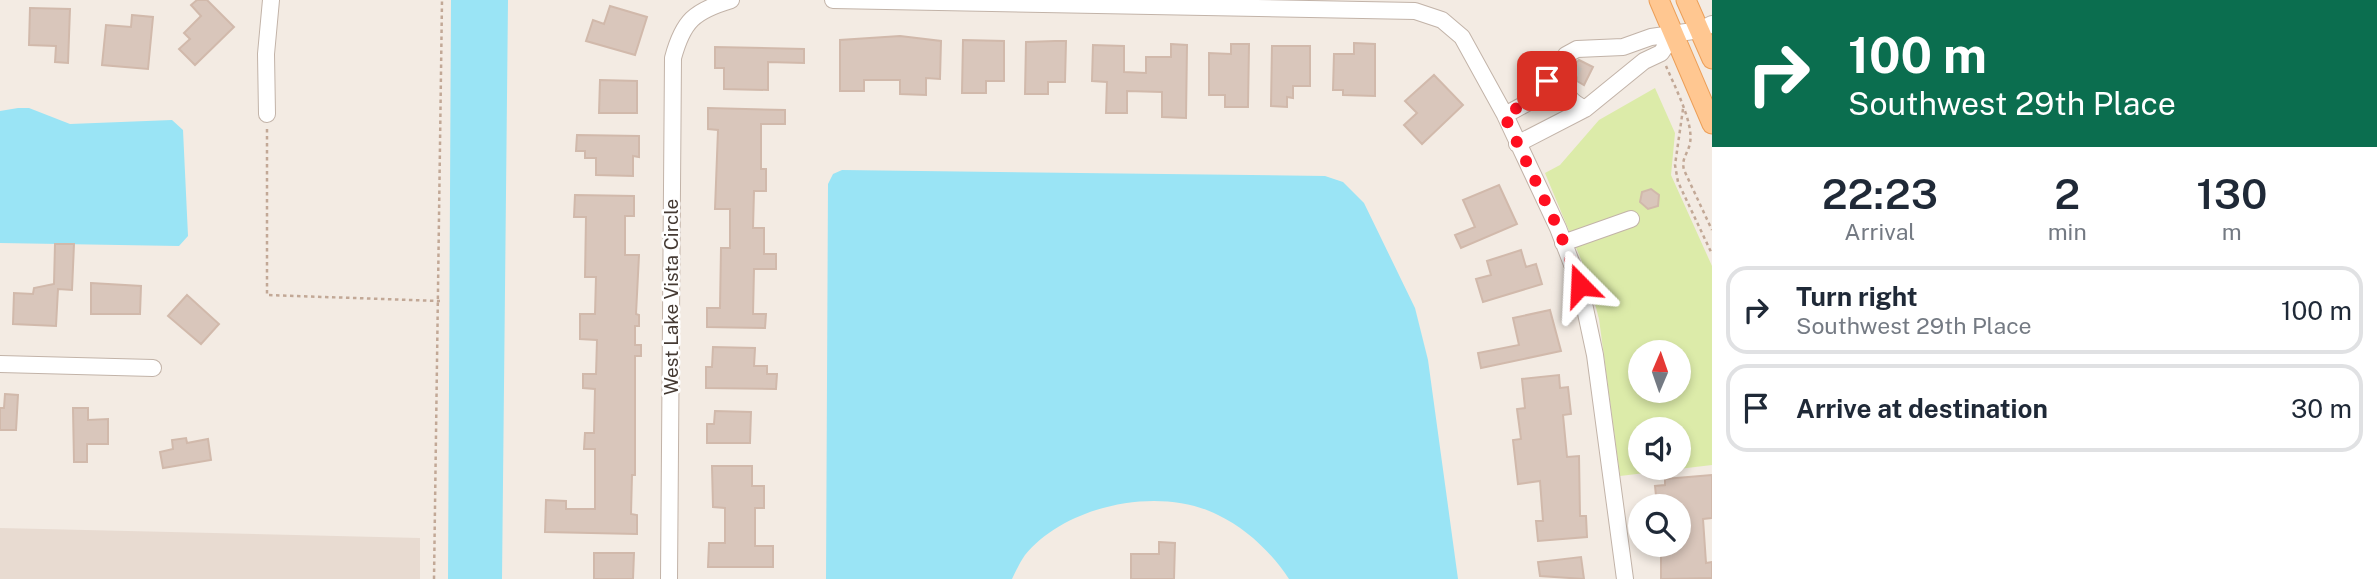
<!DOCTYPE html>
<html lang="en">
<head>
<meta charset="utf-8">
<style>
  body { margin:0; font-family:"Public Sans",sans-serif; background:#f2f2f3; color:#1f2937; height:100vh; display:flex; flex-direction:column; font-size:26px; white-space:nowrap }
  * { box-sizing:border-box; margin:0 }
  p { font-size:23px; color:#747a83 }
  .icon { flex:none; width:38px; height:38px; fill:none; stroke:currentColor; stroke-width:2; stroke-linecap:round; stroke-linejoin:round }
  .map { position:relative; flex:1; overflow:hidden }
  .details { display:flex; flex-direction:column; background:#fff; width:665px }
  .details>* { flex:none }
  .guide { background:#0b6e4f; color:#fff; overflow:hidden }
  .needle { width:46px; rotate:2deg }
  .controls { position:absolute; left:1628px; top:340px; display:grid; gap:14px }
  .controls a { display:grid; place-items:center; width:63px; height:63px; border-radius:50%; background:#fff; box-shadow:0 4px 10px #0003; font-size:35px }
  .pin { position:absolute; display:grid; place-items:center; width:60px; height:60px; color:#fff; margin:-30px; border-radius:14px; box-shadow:0 4px 10px #0006 }
  .me { position:absolute; width:77px; margin:-38px; rotate:339deg; stroke-linejoin:round; filter:drop-shadow(0 0 5px #0008) }
  .turn { display:flex; align-items:center; gap:24px; height:147px; padding:0 21px; font-size:32px }
  .turn .icon { width:91px; height:91px; stroke-width:2.5 }
  .turn b { display:block; font-size:49px; line-height:60px }
  .eta { display:flex; justify-content:space-evenly; align-items:center; height:119px; text-align:center }
  .eta b { font-size:42px; font-weight:600; line-height:49px }
  ul { padding:0; list-style:none }
  li { display:flex; align-items:center; gap:21px; height:88px; margin:0 14px 10px; padding:0 7px; border:4px solid #e0e1e3; border-radius:21px }
  li div { flex:1 }
  li b { display:block; font-size:26px }
  li em { font-style:normal }
  main { display:flex; flex:1; min-height:0 }
  .map>svg:first-child { display:block }
  .residential { fill:#e8dbd1 }
  .green { fill:#dceba9; fill-rule:evenodd }
  .water { fill:#9ae4f5 }
  .building { fill:#d9c6bb; stroke:#d1b9ab; stroke-width:2 }
  .lines { fill:none; stroke-linecap:round; stroke-linejoin:round }
  .minor-tunnel { stroke:#d0c8c0; stroke-width:16; stroke-dasharray:16 8; stroke-linecap:butt }
  .minor-casing { stroke:#c2b3a8; stroke-width:18 }
  .major-casing { stroke:#ec9f58; stroke-width:21 }
  .path { stroke:#c2a896; stroke-width:2.5; stroke-dasharray:3.5 3.5; stroke-linecap:butt }
  .minor { stroke:#fff; stroke-width:16 }
  .major { stroke:#ffc791; stroke-width:19 }
  .route { stroke:#ff0f20; stroke-width:12; stroke-dasharray:0 21.6 }
  .labels { text-anchor:middle; dominant-baseline:central; stroke-width:5; stroke-linejoin:round; paint-order:stroke }
  .street-label { font-size:19px; fill:#453a33; stroke:#fff }
</style>
</head>
<body>
<main>
<div class="map">
<svg width="1712" height="579" viewBox="0 0 1712 579">
  <rect width="100%" height="100%" fill="#f3ebe3"/>
  <!-- residential -->
  <path class="residential" d="M0,528L420,538V579H0Z"/>
  <!-- green -->
  <path class="green" d="M1655,88L1675,133L1671,175L1712,266V465L1620,476L1599,319L1587,274L1545,173L1560,165L1599,120ZM1640,352H1678V390H1640ZM1640,429H1678V467H1640Z"/>
  <!-- water -->
  <path class="water" d="M451,0H508L502,579H448Z
    M18,108H29L70,124L172,120L183,130L188,236L179,246L0,243V111Z
    M842,170L1325,176L1343,182L1364,203L1415,308L1428,360L1458,579H1289C1271,552 1247,529 1218,515C1160,485 1066,505 1025,555C1020,562 1016,571 1012,579H826L828,184L833,174Z"/>
  <!-- building -->
  <path class="building" d="M197,0H207L234,27L195,65L179,49L190,39L184,33L201,16L191,5Z
    M610,6L647,17L635,55L586,41L593,20L604,24Z
    M30,8L70,9L68,63L55,62L56,46L29,45Z
    M132,15L153,17L148,69L102,65L106,25L131,27Z
    M900,36L941,41L940,79L926,78V95L900,94V80H864V91H840V40Z
    M963,40L1004,41V81H986V93H962Z
    M1055,41H1066L1065,82H1048V94H1025L1026,42Z
    M1354,43L1375,44V96L1343,95V90H1333L1334,54H1354Z
    M1171,44L1187,45L1186,118L1162,117V92L1127,91V113H1106L1107,82L1092,81L1093,45L1124,46V72L1146,73V57H1171Z
    M1231,44H1249L1248,107H1225V95H1209V53L1231,54Z
    M1272,46H1310V86H1293V98L1287,97V107L1271,106Z
    M715,47L804,49V63L768,62V90L724,89V68H715Z
    M1579,60L1593,67L1584,85L1577,81V74L1570,68Z
    M1434,75L1463,105L1422,144L1404,125L1417,113L1405,101Z
    M600,80L637,81V113H599Z
    M708,108L785,110V124H761V169H766V191H754L753,228H764V254H776V269H754L753,314H766L765,328L707,327V308H720L721,248H730V209H715L718,130L708,129Z
    M577,135L639,136V157L633,156V176L596,175V158H585V151H576Z
    M1499,185L1517,224L1461,248L1455,235L1475,227L1463,200Z
    M1651,189L1659,195L1658,206L1648,209L1640,202L1642,192Z
    M575,195L634,196V216H625V255H639L636,314L639,315V326H635V345H641V356H635V475H632L631,514L637,515V534L545,532L546,500L566,501V509H595V449H584L585,433H594L595,389L583,388V374H596L597,340L580,339V314H595L596,277H585L586,217H574Z
    M55,244H74L72,290L58,289L56,326L13,324L14,293L33,294L34,288L54,284Z
    M1521,250L1526,267L1536,264L1542,284L1483,302L1476,279L1491,275L1487,261Z
    M91,283L141,286L140,314H91Z
    M187,295L219,324L201,344L168,316Z
    M1550,310L1561,351L1481,368L1478,353L1519,345L1513,318Z
    M713,347L755,348L754,366H767V374H777L776,389L706,388V367H712Z
    M1559,375L1560,388L1568,387L1571,414L1563,415L1567,457L1579,456L1580,516H1586L1587,537L1538,541L1536,521H1543L1540,481L1518,484L1513,440L1521,439L1517,409L1525,408L1522,379Z
    M5,394L18,395L16,430H0V408H4Z
    M73,408H88V420L108,419V444H87V462H74Z
    M715,411L751,412L750,443H707V424H714Z
    M186,438L187,443L208,439L211,460L163,468L160,452L173,449L172,440Z
    M712,466H752V486H764V508H755V546H773V567H708L709,543H725V508L713,507Z
    M1712,475V518L1703,519L1706,563L1712,562V578L1661,579V544H1678V506H1657L1655,486L1665,485V479Z
    M1159,542L1175,543L1174,579H1131V554H1159Z
    M594,553H634L633,579H594Z
    M1581,557L1584,579L1540,576L1538,562Z"/>
  <g class="lines">
    <!-- minor-tunnel -->
    <path class="minor-tunnel" d="M1567,78L1576,64"/>
    <defs>
      <path id="minor" d="M833,0L1415,11L1442,20L1462,37L1505,115L1558,228L1580,285L1595,355L1625,579
        M1567,78C1562,95 1572,102 1585,109
        M267,114L266,54L271,0
        M1505,115L1538,97L1566,55L1577,49L1623,47L1651,37L1700,30L1712,24
        M1517,144L1585,109L1644,61L1661,53L1674,34
        M1563,243L1631,219
        M0,364L153,368
        M669,579L673,58C683,21 694,11 731,0"/>
      <path id="major" d="M1659,0L1712,124
        M1686,0L1712,59"/>
    </defs>
    <!-- minor casing -->
    <use href="#minor" class="minor-casing"/>
    <!-- major casing -->
    <use href="#major" class="major-casing"/>
    <!-- path -->
    <path class="path" d="M1666,66C1674,85 1694,123 1690,143C1688,154 1681,158 1684,170L1712,230
      M1683,109L1675,165L1678,182L1712,254
      M267,129V295L440,301
      M434,579L442,0"/>
    <!-- minor -->
    <use href="#minor" class="minor"/>
    <!-- major -->
    <use href="#major" class="major"/>
  </g>
  <g class="lines">
    <!-- route -->
    <path class="route" d="M1547,81L1538,97L1504,115L1558,228L1580,285"/>
  </g>
  <g class="labels">
    <!-- street labels -->
    <g class="street-label">
      <text transform="translate(671 297) rotate(-90)">West Lake Vista Circle</text>
    </g>
  </g>
</svg>
<div class="controls">
<a><svg class="needle" viewBox="-14 -14 28 28"><path d="M0-13l5 13h-10z" fill="#e53935"/><path d="M0 13l5-13h-10z" fill="#747a83"/></svg></a>
<a><svg class="icon" aria-label="sound" viewBox="0 0 24 24"><path d="M4 9h4l5-4v14l-5-4H4zM17 9q2 3 0 6"/></svg></a>
<a><svg class="icon" aria-label="search" viewBox="0 0 24 24"><circle cx="10" cy="10" r="6"/><path d="M15 15l6 6"/></svg></a>
</div>
<div class="pin" style="left:1547px;top:81px;background:#d93025"><svg class="icon" aria-label="arrive" viewBox="0 0 24 24"><path d="M6 21V4h12l-3 4 3 4H6"/></svg></div>
<svg class="me" style="left:1580px;top:285px" viewBox="-20 -20 40 40"><path d="M0-17L14 15 0 8-14 15z" fill="#ff0f20" stroke="#fff" stroke-width="4"/></svg>
</div>
<section class="details">
<div class="guide">
<div class="turn"><svg class="icon" aria-label="right" viewBox="0 0 24 24"><path d="M7 20v-9h11M14 6l5 5-5 5"/></svg><div><b>100 m</b>Southwest 29th Place</div></div>
</div>
<div class="eta">
<div><b>22:23</b><p>Arrival</p></div>
<div><b>2</b><p>min</p></div>
<div><b>130</b><p>m</p></div>
</div>
<ul>
<li><svg class="icon" aria-label="right" viewBox="0 0 24 24"><path d="M7 20v-9h11M14 6l5 5-5 5"/></svg><div><b>Turn right</b><p>Southwest 29th Place</p></div><em>100 m</em></li>
<li><svg class="icon" aria-label="arrive" viewBox="0 0 24 24"><path d="M6 21V4h12l-3 4 3 4H6"/></svg><div><b>Arrive at destination</b></div><em>30 m</em></li>
</ul>
</section>
</main>
</body>
</html>
